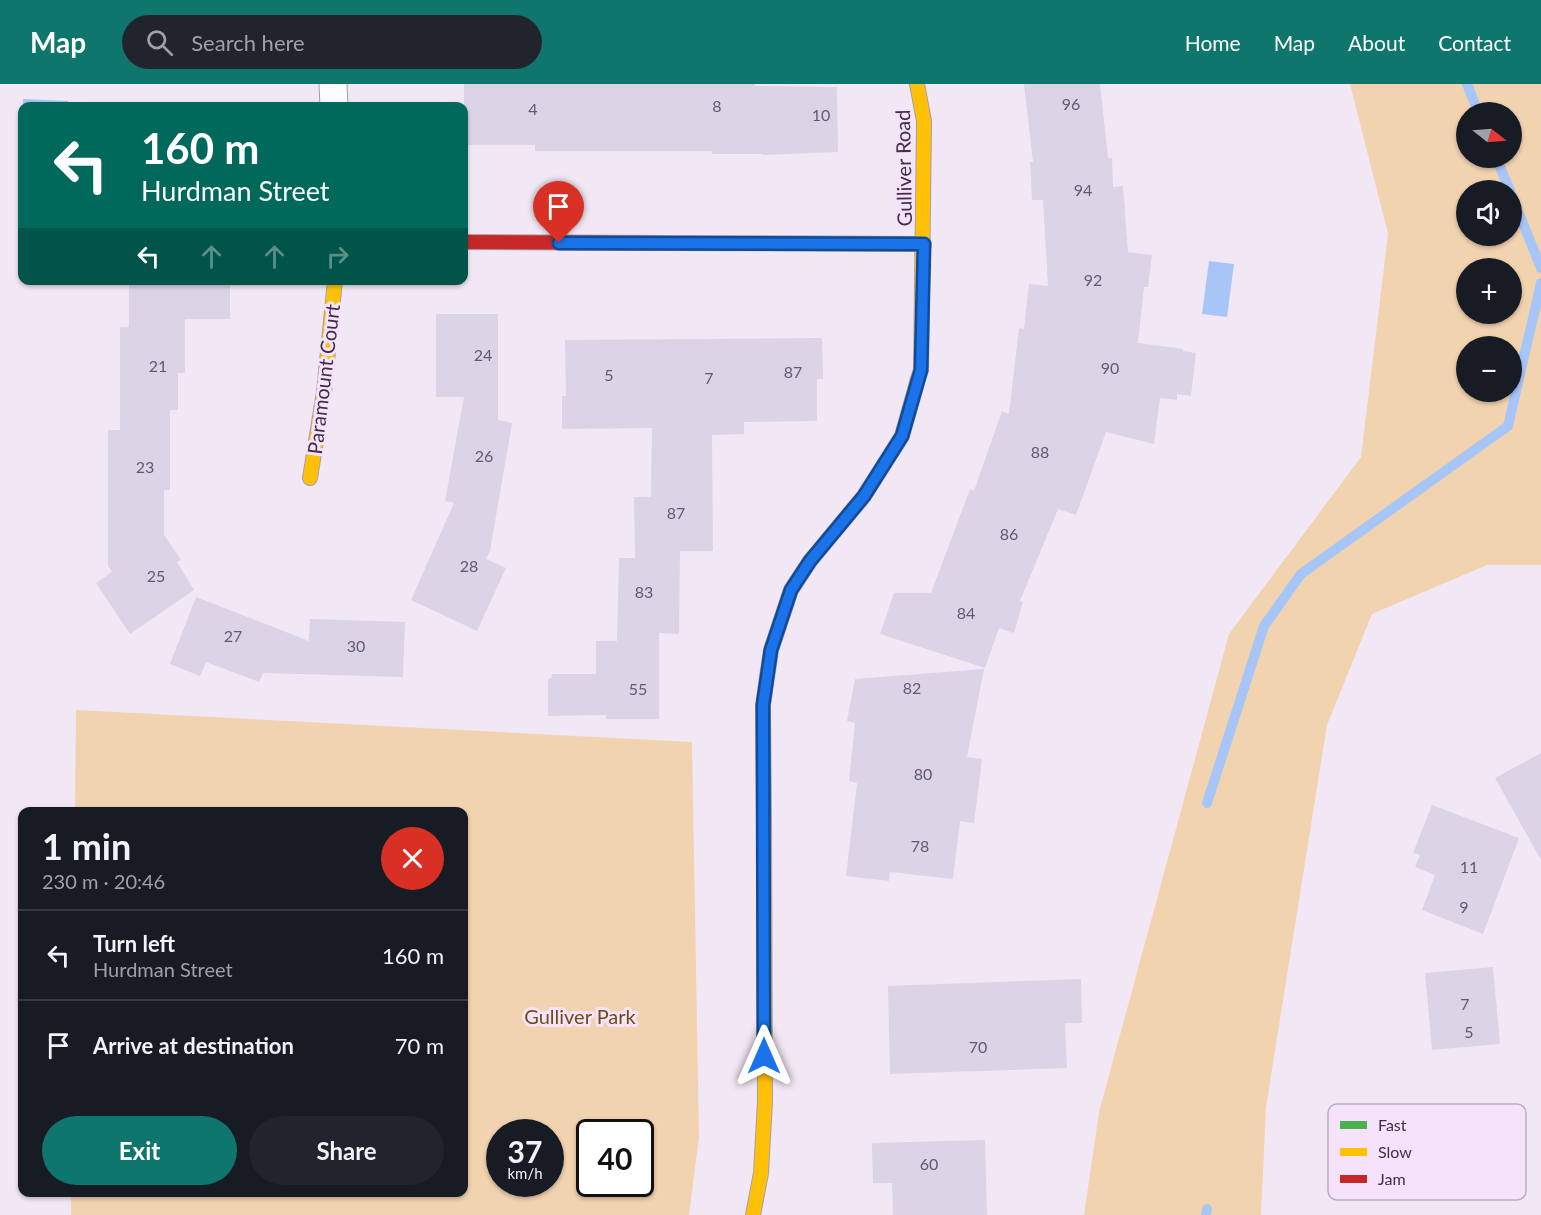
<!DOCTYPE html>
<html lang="en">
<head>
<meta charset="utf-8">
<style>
  body { margin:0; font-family:Lato,sans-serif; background:#20242c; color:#f1f3f6; height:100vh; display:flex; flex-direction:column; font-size:22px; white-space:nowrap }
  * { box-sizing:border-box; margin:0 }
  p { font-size:20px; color:#9ea1a6 }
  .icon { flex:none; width:33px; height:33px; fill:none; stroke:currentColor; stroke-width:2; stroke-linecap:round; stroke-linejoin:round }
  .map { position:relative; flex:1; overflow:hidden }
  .side { position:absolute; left:18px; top:723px; width:450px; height:390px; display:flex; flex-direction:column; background:#171b24; border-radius:12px; box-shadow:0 2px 4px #0004 }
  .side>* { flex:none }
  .banner { position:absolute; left:18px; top:18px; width:450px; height:183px; border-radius:12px; box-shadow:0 2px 4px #0004; background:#00695c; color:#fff; overflow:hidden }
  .needle { width:39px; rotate:107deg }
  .tools { position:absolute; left:1456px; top:18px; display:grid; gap:12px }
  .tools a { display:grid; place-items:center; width:66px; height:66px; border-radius:50%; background:#171b24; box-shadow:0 2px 4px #0004; font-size:30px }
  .speed { position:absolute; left:486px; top:1035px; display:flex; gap:12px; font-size:30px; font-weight:700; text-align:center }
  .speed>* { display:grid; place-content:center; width:78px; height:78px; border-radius:50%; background:#171b24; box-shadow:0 2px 4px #0004; line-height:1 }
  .speed small { font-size:15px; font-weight:400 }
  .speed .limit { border:3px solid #111; border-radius:9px; background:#fff; color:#111 }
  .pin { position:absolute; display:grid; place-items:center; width:51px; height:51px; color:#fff; margin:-62px -26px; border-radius:50% 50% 50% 0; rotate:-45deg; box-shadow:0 0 6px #0007 }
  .pin .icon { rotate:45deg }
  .me { position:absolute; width:66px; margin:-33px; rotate:0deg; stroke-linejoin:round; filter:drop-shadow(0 0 4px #0008) }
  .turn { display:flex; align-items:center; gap:21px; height:126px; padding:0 24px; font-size:27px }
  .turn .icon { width:78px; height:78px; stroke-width:2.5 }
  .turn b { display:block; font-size:42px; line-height:51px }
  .lanes { display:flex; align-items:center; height:57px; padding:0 24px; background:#0003; justify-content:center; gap:30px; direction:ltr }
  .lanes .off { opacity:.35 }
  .round { display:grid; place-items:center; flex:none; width:63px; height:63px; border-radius:32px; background:#20242c }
  .head { display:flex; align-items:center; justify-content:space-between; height:102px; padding:0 24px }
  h1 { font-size:36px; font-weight:700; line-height:45px }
  .primary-button { display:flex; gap:12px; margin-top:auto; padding:12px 24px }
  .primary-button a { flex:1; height:69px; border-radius:36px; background:#0f766e; color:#fff; font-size:24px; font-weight:700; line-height:69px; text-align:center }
  .primary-button a+a { background:#20242c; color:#f1f3f6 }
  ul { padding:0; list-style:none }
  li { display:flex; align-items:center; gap:18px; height:90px; padding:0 24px; border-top:2px solid #363941 }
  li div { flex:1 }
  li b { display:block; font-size:22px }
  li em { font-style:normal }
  header { display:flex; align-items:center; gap:36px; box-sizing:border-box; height:84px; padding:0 30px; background:#0f766e; color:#fff }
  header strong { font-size:28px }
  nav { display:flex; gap:33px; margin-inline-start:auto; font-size:21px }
  .search { width:420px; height:54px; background:#20242c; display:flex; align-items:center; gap:15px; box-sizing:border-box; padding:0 21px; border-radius:33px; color:#9ea1a6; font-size:22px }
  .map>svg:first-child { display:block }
  .green { fill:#f2d3b0; fill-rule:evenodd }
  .water { fill:#a8c5f8 }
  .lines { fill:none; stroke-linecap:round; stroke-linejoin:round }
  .stream { stroke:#a8c5f8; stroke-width:10 }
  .building { fill:#dbd3e6 }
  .street-casing { stroke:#a99dad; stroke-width:29 }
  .fast-casing { stroke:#a99dad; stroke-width:16 }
  .slow-casing { stroke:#a99dad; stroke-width:16 }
  .jam-casing { stroke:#a99dad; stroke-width:16 }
  .street { stroke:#fdfcfe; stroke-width:27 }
  .fast { stroke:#4caf50; stroke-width:14 }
  .slow { stroke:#ffc107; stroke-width:14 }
  .jam { stroke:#c62828; stroke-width:14 }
  .route-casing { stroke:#114b97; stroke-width:15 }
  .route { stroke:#1a73e8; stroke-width:10 }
  .labels { text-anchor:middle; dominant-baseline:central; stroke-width:6; stroke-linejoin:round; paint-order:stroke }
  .number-label { font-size:16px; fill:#67576e }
  .street-label { font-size:20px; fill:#402e46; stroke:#f5e2fb }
  .park-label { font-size:20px; fill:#6e4e14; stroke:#f5e2fb }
  .key { fill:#f5e2fb; stroke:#bfacc5; stroke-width:1.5 }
  .key-label { font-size:16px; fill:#402e46 }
</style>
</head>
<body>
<header>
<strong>Map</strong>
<div class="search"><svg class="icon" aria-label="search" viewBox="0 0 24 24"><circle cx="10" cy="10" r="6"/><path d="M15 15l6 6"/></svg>Search here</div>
<nav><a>Home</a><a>Map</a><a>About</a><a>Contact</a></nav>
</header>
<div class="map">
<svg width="1541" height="1131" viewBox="0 0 1541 1131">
  <rect width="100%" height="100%" fill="#f2e8f5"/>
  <!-- green -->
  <path class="green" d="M1350,0H1541V481H1487L1372,530L1327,641L1266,1023L1261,1131H1084L1099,1028L1229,550L1361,373L1388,150ZM1467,28H1512V74H1467ZM1467,106H1512V152H1467ZM1467,184H1512V230H1467ZM1467,262H1512V308H1467Z
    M76,626L692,658L699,1053L689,1131H71V1109L464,1108V728L75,727ZM500,1048H550V1100H500ZM590,1048H640V1100H590Z"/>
  <!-- water -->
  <path class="water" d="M23,15L68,17V22H23Z
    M1209,177L1234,180L1227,233L1202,230Z"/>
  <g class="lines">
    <!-- stream -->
    <path class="stream" d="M1467,0L1478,28
      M1496,74L1510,106
      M1512,112L1541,184
      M1207,719L1264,542L1301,490L1508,342L1541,199
      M1206,1131L1207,1125"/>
  </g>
  <!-- building -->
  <path class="building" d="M464,0H755V2L837,3L838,68L763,71V70H712V67H535V61H464Z
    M1024,0H1100L1108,74H1112L1113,103L1123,102L1128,168L1152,171L1148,203H1144L1138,259L1183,265V267L1196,269L1191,312L1177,310V316L1160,314L1154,360L1106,348L1076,431L1058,425L1020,517L1023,518L1014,549L999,544L985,584L880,550L894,509H931L970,405L974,407L1002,327L1009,330L1019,244L1024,245L1029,200L1048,202L1043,116H1032L1030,78H1033Z
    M129,196H230V235H185V289H178V326H170V406H164V451L181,476L177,478L194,506L130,550L96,499L112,488L108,482V346H120V243H129Z
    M436,230H498V336L512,339L490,467L486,475L506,484L477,547L411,516L454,419L445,417L464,313H436Z
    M822,254L823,295H817V337L744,338V350L712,351L713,467H680L679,550L659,549V635H606V631L548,632V595H551L552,590H596V557H617L619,474H635L634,413H651L652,344L562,345V312H566L565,256Z
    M196,513L309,557L310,535L405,538L403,593L263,589L259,598L206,578L200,592L170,580Z
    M984,585L967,673L982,675L974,739L960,737L953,795L890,788L889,797L846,792L857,699L849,697L855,639L847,637L855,595Z
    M1541,669V776L1495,694Z
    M1432,721L1519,754L1483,850L1422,826L1435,791L1415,783L1420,771L1413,769Z
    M1493,883L1500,960L1432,966L1425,889Z
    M1081,895L1082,939H1065L1067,984L890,990L888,902Z
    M985,1056L987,1131H893L892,1099H873L872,1059Z"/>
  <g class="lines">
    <defs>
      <path id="street" d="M333,0L334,22"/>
      <path id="fast" d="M670,159L924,160
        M764,735L763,621L771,566L791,506L810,477L864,412L902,352L918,295"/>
      <path id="slow" d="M917,0L924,37L921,286L918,295
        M310,394L324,308L335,196
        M753,1131L761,1089L765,1017L764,735"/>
      <path id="jam" d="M464,158L670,159"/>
    </defs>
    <!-- street casing -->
    <use href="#street" class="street-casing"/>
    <!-- fast casing -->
    <use href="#fast" class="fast-casing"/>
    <!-- slow casing -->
    <use href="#slow" class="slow-casing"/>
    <!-- jam casing -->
    <use href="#jam" class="jam-casing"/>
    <!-- street -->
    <use href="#street" class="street"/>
    <!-- fast -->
    <use href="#fast" class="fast"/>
    <!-- slow -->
    <use href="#slow" class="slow"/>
    <!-- jam -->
    <use href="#jam" class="jam"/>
  </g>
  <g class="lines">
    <defs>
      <path id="route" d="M559,159L924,160L921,286L902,352L864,412L810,477L791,506L771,566L763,621L764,972"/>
    </defs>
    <!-- route casing -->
    <use href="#route" class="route-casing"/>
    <!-- route -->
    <use href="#route" class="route"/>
  </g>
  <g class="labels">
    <!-- number labels -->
    <g class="number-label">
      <text x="1071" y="19">96</text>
      <text x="717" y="21">8</text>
      <text x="533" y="24">4</text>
      <text x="821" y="30">10</text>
      <text x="1083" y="105">94</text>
      <text x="1093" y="195">92</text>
      <text x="483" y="270">24</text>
      <text x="158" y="281">21</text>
      <text x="1110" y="283">90</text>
      <text x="793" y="287">87</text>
      <text x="609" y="290">5</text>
      <text x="709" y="293">7</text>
      <text x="1040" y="367">88</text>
      <text x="484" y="371">26</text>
      <text x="145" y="382">23</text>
      <text x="676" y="428">87</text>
      <text x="1009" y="449">86</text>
      <text x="469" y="481">28</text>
      <text x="156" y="491">25</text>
      <text x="644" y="507">83</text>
      <text x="966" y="528">84</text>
      <text x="233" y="551">27</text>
      <text x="356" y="561">30</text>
      <text x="912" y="603">82</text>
      <text x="638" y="604">55</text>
      <text x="923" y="689">80</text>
      <text x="920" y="761">78</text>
      <text x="1469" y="782">11</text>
      <text x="1464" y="822">9</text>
      <text x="1465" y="919">7</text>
      <text x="1469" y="947">5</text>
      <text x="978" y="962">70</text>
      <text x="929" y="1079">60</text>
    </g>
    <!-- street labels -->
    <g class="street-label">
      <text transform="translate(903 84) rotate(-91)">Gulliver Road</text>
      <text transform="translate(323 295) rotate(-83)">Paramount Court</text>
    </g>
    <!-- park labels -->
    <g class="park-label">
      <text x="580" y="932">Gulliver Park</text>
    </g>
  </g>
  <!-- legend -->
  <rect x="1328" y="1020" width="198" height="96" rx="9" class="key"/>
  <rect x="1340" y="1037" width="27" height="8" fill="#4caf50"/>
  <rect x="1340" y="1064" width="27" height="8" fill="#ffc107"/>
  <rect x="1340" y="1091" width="27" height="8" fill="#c62828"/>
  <g class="key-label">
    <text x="1378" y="1047">Fast</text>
    <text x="1378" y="1074">Slow</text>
    <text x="1378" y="1101">Jam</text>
  </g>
</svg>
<div class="tools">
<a><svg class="needle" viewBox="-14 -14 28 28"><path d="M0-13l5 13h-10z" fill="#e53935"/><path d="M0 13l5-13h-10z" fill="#9ea1a6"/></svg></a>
<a><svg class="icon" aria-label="sound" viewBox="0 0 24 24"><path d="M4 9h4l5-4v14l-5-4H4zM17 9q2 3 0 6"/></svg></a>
<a>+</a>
<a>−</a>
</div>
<div class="speed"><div>37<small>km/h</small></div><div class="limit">40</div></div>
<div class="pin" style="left:559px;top:159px;background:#d93025"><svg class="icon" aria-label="arrive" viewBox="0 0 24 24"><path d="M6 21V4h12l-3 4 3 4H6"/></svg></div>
<svg class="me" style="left:764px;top:972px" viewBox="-20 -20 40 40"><path d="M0-17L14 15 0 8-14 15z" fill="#1a73e8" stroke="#fff" stroke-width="4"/></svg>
<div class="banner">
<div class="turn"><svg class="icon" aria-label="left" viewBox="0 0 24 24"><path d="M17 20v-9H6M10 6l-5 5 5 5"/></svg><div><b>160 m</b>Hurdman Street</div></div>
<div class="lanes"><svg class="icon" aria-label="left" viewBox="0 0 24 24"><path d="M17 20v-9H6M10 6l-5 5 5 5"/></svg><svg class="icon off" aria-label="ahead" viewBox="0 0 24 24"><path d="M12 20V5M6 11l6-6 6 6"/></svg><svg class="icon off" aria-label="ahead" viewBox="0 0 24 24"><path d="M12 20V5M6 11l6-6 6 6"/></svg><svg class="icon off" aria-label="right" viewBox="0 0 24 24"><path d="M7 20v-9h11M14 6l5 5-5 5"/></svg></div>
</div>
<section class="side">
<div class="head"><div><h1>1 min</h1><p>230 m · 20:46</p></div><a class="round" style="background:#d93025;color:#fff"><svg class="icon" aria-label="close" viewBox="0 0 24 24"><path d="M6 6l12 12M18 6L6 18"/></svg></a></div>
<ul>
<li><svg class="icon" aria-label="left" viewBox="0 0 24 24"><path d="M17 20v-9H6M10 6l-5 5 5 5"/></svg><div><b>Turn left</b><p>Hurdman Street</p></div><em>160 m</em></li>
<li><svg class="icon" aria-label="arrive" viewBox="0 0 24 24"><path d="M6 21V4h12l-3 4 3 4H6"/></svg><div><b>Arrive at destination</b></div><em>70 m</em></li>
</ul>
<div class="primary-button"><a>Exit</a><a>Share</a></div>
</section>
</div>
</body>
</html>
